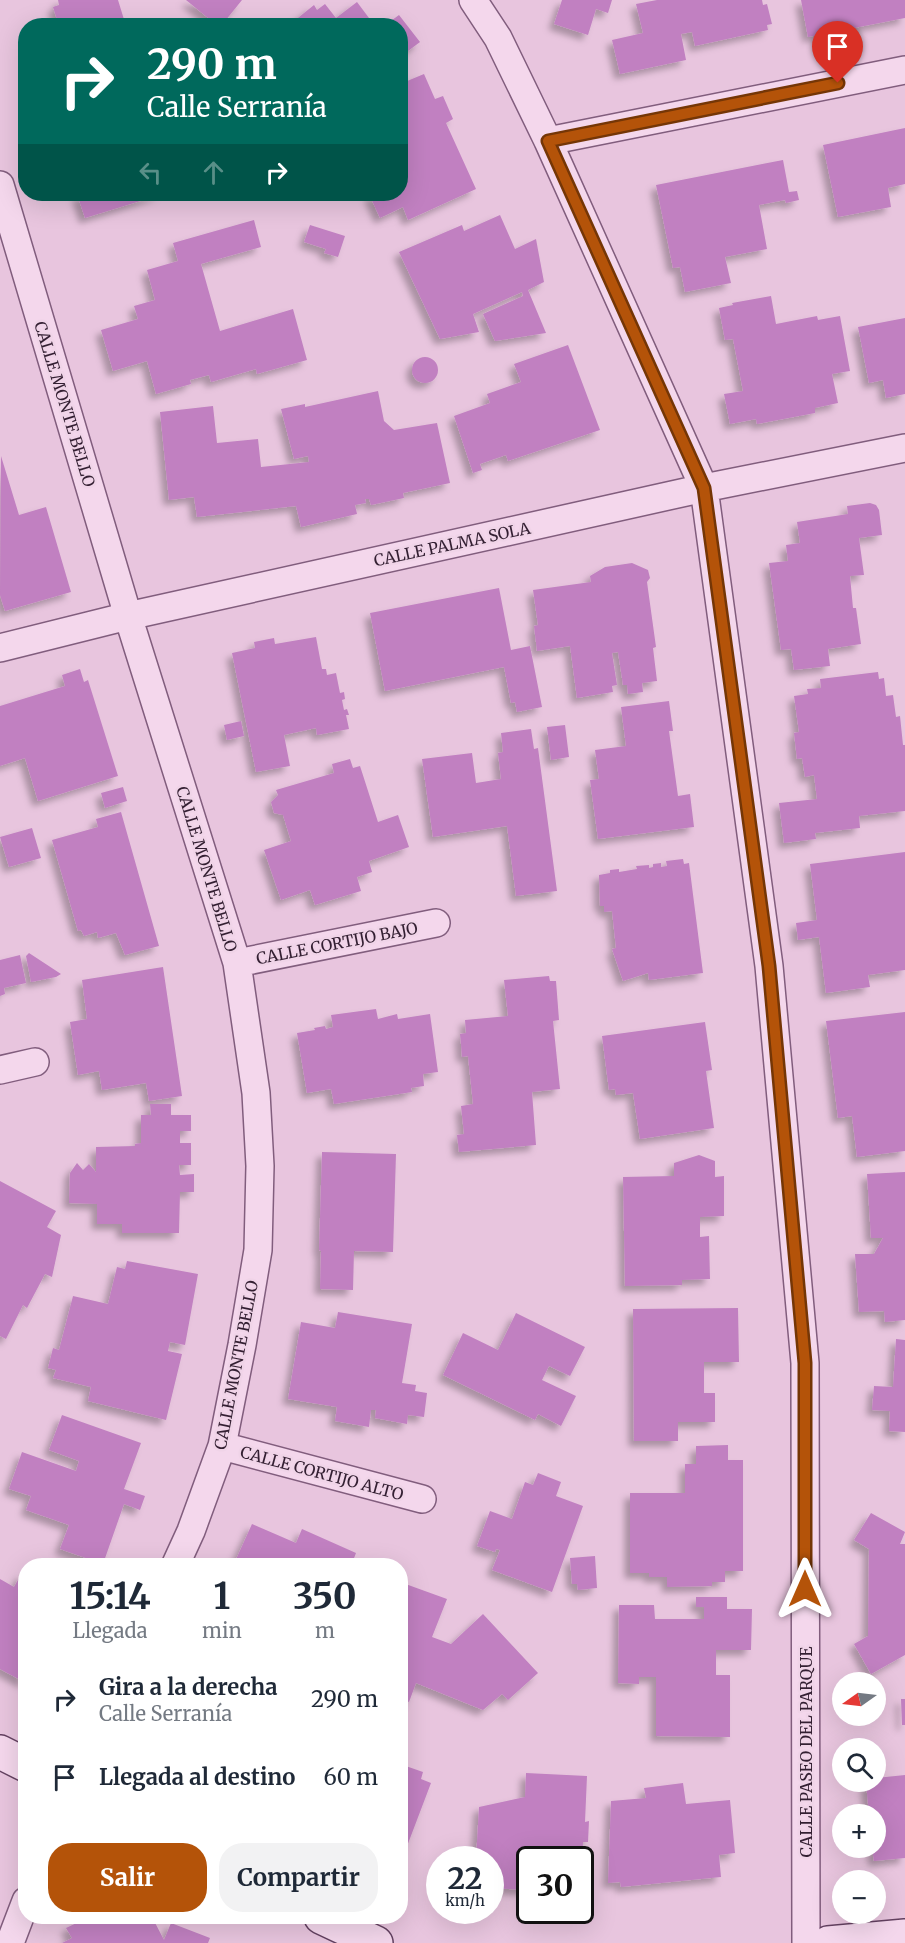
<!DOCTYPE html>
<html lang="es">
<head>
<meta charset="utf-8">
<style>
  body { margin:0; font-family:Merriweather,serif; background:#f2f2f3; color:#1f2937; height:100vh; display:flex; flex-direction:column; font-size:22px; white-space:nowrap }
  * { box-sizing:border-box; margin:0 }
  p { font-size:20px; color:#747a83 }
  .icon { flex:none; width:33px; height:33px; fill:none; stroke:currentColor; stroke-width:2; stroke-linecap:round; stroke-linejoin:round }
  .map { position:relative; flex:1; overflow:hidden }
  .side { position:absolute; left:18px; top:1558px; width:390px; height:366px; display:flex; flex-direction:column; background:#fff; border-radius:24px; box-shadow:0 6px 24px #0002 }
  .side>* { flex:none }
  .banner { position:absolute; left:18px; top:18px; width:390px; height:183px; border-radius:24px; box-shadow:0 6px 24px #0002; background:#00695c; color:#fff; overflow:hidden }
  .needle { width:39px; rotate:256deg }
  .buttons { position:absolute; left:832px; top:1672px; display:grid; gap:12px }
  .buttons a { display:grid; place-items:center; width:54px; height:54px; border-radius:50%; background:#fff; box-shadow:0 6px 24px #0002; font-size:30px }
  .speed { position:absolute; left:426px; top:1846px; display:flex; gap:12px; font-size:30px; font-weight:700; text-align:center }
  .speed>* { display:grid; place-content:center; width:78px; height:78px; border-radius:50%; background:#fff; box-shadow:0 6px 24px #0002; line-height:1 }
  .speed small { font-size:15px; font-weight:400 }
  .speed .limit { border:3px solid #111; border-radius:9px; background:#fff; color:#111 }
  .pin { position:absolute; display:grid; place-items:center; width:51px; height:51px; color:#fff; margin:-62px -26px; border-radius:50% 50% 50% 0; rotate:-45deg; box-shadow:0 0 6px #0007 }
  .pin .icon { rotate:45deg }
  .me { position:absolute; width:66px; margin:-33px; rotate:0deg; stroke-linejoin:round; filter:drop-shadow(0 0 4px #0008) }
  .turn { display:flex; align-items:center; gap:21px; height:126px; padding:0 30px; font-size:27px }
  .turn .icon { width:78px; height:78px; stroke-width:2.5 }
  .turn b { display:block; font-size:42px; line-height:51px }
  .lanes { display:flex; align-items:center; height:57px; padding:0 30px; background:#0003; justify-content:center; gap:30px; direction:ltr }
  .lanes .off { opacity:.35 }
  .eta { display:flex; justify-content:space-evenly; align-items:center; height:102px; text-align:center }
  .eta b { font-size:36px; font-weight:700; line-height:42px }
  .action { display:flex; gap:12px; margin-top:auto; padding:12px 30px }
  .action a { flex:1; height:69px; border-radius:24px; background:#b45309; color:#fff; font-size:24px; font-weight:700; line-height:69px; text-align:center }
  .action a+a { background:#f2f2f3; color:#1f2937 }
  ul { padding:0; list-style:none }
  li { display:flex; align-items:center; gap:18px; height:78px; padding:0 30px }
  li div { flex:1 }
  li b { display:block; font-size:22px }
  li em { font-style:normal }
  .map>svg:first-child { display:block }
  .building { fill:#c180c1; filter:url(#shadow) }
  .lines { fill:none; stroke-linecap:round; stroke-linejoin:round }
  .street-casing { stroke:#815d7d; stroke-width:30 }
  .secondary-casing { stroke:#634160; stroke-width:36 }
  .street { stroke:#f4d7ec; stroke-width:27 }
  .secondary { stroke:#f4d7ec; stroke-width:33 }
  .route-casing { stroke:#753606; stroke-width:15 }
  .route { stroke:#b45309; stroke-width:10 }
  .labels { text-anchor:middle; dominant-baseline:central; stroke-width:5; stroke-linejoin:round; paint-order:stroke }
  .street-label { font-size:16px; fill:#331f32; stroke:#f0d4e8 }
</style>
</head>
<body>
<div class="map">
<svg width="905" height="1943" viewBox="0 0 905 1943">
  <defs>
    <filter id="shadow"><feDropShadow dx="-5.5" dy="5.5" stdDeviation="3" flood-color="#0004"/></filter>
  </defs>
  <rect width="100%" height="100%" fill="#e8c5de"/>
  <!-- building -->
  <path class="building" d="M58,0H118L126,26H59L53,7L59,5Z
    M186,0H242L221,26H218Z
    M562,0H612L608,13L596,9L588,35L554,24Z
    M657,0H762L763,5L767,4L772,24L767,25L768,30L695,46L692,32L681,34L686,60L620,74L612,40L643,33L636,4Z
    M801,0H905V18L808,37Z
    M357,2L375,26H288L314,5L317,10L325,4L336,18Z
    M399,15L420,42L400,57V26H384Z
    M424,74L435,99L443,96L453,119L446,123L476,189L408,220L403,207L380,218L369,194H400V84Z
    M905,128V184L888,188L891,207L838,217L823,145Z
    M783,160L789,192L797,191L799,200L786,203L785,200L759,205L767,249L725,257L731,283L685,292L680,267L673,268L656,185Z
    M77,194H163L85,218Z
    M500,215L515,249L536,239L544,282L528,290L546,333L495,341L483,314L523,296L522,292L473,314L479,332L440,339L399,252L462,225L464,231Z
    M254,220L261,247L201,264L220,331L293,309L307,360L257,374L256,369L211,382L209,375L190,380L191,384L156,394L147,361L113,371L101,330L138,319L134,306L155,300L147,270L178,261L173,243Z
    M310,225L345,236L338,257L324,253L326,249L304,242Z
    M771,296L776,324L817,316L818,320L840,316L850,371L832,374L838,403L815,408V413L757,424L756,419L730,424L724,394L743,391L733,339L725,340L719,308L733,305L732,303Z
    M905,318V394L886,398L883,380L869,383L858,327Z
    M568,345L600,430L508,461L506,455L480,464L482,470L473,473L454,416L490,403L487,394L521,382L514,364Z
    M412 370a13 13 0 1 1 26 0a13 13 0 1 1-26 0Z
    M378,391L384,421L394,430L437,423L450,483L403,493L404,498L371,505L369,499H365L366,503L355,505L357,514L301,527L296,506L197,517L194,497L169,500L160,412L213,406L217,443L258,439L261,467L309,462L308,456L294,459L281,409L305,404V407Z
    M1,456L19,515L46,507L71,592L5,611L0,595Z
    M870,503L876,505L879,510L882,535L859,538L864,575L850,576L853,608H856L861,644L828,649L830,666L794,670L791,649L781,650L769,563L788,561L786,545L800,543L797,522L848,514L847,506Z
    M632,563L648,570L650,578L647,582L656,647L653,648L657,681L642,683L643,692L628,694L627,685H623L618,652L612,653L617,685L612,686L613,692L577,698L570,646L537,651L534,626L538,625L533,590L591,582L590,576L605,567Z
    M499,588L511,650L530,646L542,707L517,712L515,702L511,703L504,667L385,691L370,613Z
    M316,637L322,669H326L327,675L336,673L340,693L344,692L345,699L342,700L344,710L347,709L349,715H346L349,729L317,735L316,728L284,735L290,766L256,772L232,653L255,648L254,642L274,638L275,644Z
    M80,669L84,682L88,680L118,776L38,801L25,758L0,766V706L65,686L62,675Z
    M878,672L879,679L884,678L886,696L893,695L896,717L900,716L903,745H905V811L859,816L860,828L815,833L816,839L784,843L779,803L817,799L814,775L805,777L802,758L797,759L794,733L799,732L794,696L808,694L807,689L821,688L820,679Z
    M669,701L673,731H669L678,796L690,794L694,827L598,839L590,780L599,779L595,750L626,746L621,707Z
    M241,721L244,736L227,740L224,725Z
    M565,725L569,757L551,760L547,727Z
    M531,729L534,749L538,748L557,891L516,896L507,826L433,837L422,759L472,753L476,783L501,779L498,753L503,752L501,733Z
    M350,759L353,768L360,766L378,822L398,815L409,847L369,861L372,872L357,877L361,891L315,905L310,890L281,900L264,850L291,841L283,815L274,813L271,802L278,795L276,790L334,773L332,764Z
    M123,787L127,801L105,808L101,793Z
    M121,812L159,946L125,955L116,933L98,938L97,932L84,936L81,930L78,931L52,840L98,827L96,819Z
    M32,828L41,858L9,867L0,837Z
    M905,852V970L868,975L870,987L826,993L819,937L798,940L796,923L817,920L810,864Z
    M683,859L684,864L689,863L703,973L649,980L648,973L623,981L612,949L616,948L612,911L604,912V906H600L599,875L610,873V870L619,869V872L637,869L636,866L649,865V868L653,867V864L661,863V867L667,866L666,861Z
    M29,953L61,974L56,977L31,982L26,956Z
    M20,955L26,983L4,988L5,994L0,996V960Z
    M163,967L182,1096L149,1101L146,1083L102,1090L99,1071L78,1075L70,1022L87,1019L82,980Z
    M549,976L550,981H556L559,1020L553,1021L560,1089L532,1092L536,1145L459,1152L457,1135L464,1134L461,1106L473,1104L468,1056L462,1057L461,1044L460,1034L466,1033L465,1020L508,1016L504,980Z
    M376,1009L378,1019L397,1014L398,1019L430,1014L438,1072L423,1074L424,1086L411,1088L412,1092L334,1104L331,1089L307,1093L297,1033L315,1030L314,1028L325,1026L326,1029L333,1027L331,1015Z
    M905,1012V1151L857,1157L852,1116L838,1118L826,1021Z
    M705,1022L712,1070L706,1071L714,1128L640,1139L633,1093L616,1095L615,1089L609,1090L602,1036Z
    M150,1104H171V1115H191V1131H180V1143H191V1165H179L180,1175L194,1174V1192H180L179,1233H122V1224H97V1204L69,1203L70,1173L77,1163L83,1170L89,1164L96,1172V1147L135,1146V1144L141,1143V1115H151Z
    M322,1152L396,1154L393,1252L354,1251L353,1290L320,1289L321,1251L319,1250Z
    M699,1155L715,1161V1177L724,1176V1216L700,1217V1237L709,1236L710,1279L682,1280V1285L625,1286L623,1177L674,1176V1163Z
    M905,1172V1320L885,1322L884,1311L859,1312L855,1254H874L883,1238H871L867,1174Z
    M0,1181L56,1211L47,1227L61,1235L52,1277L45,1274L27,1308L23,1305L6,1339L0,1336Z
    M127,1261L198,1274L185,1345L170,1342L168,1351L182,1354L166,1420L88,1401L91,1387L53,1378L56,1370L48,1368L53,1348L59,1350L73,1296L108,1304L117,1267L125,1269Z
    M738,1308L739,1362H704V1393H715V1422H678V1441H634L633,1309Z
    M338,1312L412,1324L402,1383L416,1385L415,1391L427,1393L424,1417L408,1415L407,1424L375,1418L376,1410H371L369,1427L335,1421L337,1407L288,1399L301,1322L335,1328Z
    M516,1313L585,1347L570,1376L549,1366L542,1380L576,1396L561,1426L538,1414L535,1420L443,1375L463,1333L498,1350Z
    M896,1339L905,1340V1432L889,1431L890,1411L872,1410L874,1386L893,1387Z
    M62,1415L141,1443L124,1489L145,1496L140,1510L124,1504L103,1564L60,1549L69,1525L26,1510L31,1496L9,1489L22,1452L76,1471L79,1461L49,1450Z
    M728,1445V1460H743V1571H725V1582H712V1586L667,1587V1577H649V1573H630V1493H685V1464H696V1446Z
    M538,1473L561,1482L556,1496L583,1506L552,1592L492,1570L500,1550L496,1549L495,1552L477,1546L490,1511L512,1519L525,1482L533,1485Z
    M871,1513L905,1532L900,1544H905V1655L871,1674L854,1644L868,1636L869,1549L854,1540Z
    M252,1524L296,1543L302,1529L356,1553L351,1566H233Z
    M595,1556L597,1588L578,1590L577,1584H572L570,1558Z
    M22,1573L26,1575V1683L0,1669V1579L14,1587Z
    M400,1582L447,1599L432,1637L451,1644L483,1614L538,1673L508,1700L502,1694L483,1710L416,1683L409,1702L400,1699Z
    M696,1597H727V1609H752L751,1650H716V1675H730V1737L656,1736V1677H639V1684L618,1683L619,1605H654L655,1619H704V1607H696Z
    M901,1699H905V1725H902Z
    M400,1764L423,1772L421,1779L431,1783L401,1862Z
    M526,1773L587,1776L585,1822L589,1821L588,1842H583L582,1860H530V1890L490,1888V1860H476L479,1807L525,1797Z
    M905,1775V1858L874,1861L872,1848H876V1815H869L866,1782H876V1778Z
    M683,1783L686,1804L730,1800L735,1853L719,1855L721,1877L621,1887L620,1882L608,1883L611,1801L646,1798L644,1788Z
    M580,1873L587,1874L586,1894L580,1893Z
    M94,1917H152L164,1940L171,1923L210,1938L208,1943H62L72,1938L66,1928L83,1920L86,1924Z"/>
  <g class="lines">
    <defs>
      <path id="street" d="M473,0L498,38L548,141L704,488L769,966L805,1363L806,1943
        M548,141L905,70
        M0,185L128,616L237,963L256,1093L260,1166L258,1250L242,1345L222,1446L191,1531L175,1566
        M0,648L128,616L704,488L905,448
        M237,963L436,923
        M0,1070L35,1062
        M222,1446L422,1499
        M10,1943L26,1901"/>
      <path id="secondary" d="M0,1752L26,1765
        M321,1917L376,1943
        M828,1943L905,1936"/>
    </defs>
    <!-- street casing -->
    <use href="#street" class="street-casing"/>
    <!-- secondary casing -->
    <use href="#secondary" class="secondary-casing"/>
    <!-- street -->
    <use href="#street" class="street"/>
    <!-- secondary -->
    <use href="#secondary" class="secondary"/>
  </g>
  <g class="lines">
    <defs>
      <path id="route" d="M805,1589V1363L769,966L704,488L548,141L838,83"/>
    </defs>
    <!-- route casing -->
    <use href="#route" class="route-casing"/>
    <!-- route -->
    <use href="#route" class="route"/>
  </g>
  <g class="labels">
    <!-- street labels -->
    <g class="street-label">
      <text transform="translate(65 404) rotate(73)">CALLE MONTE BELLO</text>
      <text transform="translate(452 544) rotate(-12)">CALLE PALMA SOLA</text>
      <text transform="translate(207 869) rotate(73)">CALLE MONTE BELLO</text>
      <text transform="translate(337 943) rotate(-11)">CALLE CORTIJO BAJO</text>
      <text transform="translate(236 1365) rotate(-79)">CALLE MONTE BELLO</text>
      <text transform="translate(322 1473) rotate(15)">CALLE CORTIJO ALTO</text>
      <text transform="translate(806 1752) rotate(-90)">CALLE PASEO DEL PARQUE</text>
    </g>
  </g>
</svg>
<div class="buttons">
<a><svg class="needle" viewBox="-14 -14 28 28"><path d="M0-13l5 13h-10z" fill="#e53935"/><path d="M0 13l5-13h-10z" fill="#747a83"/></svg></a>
<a><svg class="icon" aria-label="search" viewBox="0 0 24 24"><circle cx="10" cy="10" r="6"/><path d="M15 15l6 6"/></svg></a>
<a>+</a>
<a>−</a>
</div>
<div class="speed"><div>22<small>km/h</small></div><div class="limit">30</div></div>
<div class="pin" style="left:838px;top:83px;background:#d93025"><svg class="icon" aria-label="arrive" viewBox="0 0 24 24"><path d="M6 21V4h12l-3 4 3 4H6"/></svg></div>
<svg class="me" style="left:805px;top:1589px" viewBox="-20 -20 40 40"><path d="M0-17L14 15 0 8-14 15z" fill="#b45309" stroke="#fff" stroke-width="4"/></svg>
<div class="banner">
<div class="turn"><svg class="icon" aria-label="right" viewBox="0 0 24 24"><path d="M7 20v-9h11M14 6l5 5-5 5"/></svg><div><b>290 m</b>Calle Serranía</div></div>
<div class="lanes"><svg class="icon off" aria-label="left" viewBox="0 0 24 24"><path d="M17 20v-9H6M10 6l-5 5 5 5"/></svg><svg class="icon off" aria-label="ahead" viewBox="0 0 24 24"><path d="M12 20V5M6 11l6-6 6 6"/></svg><svg class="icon" aria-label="right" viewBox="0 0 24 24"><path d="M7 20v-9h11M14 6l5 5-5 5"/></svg></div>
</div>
<section class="side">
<div class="eta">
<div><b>15:14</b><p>Llegada</p></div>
<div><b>1</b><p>min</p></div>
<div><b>350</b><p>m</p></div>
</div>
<ul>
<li><svg class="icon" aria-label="right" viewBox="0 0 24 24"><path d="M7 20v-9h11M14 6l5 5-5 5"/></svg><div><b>Gira a la derecha</b><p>Calle Serranía</p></div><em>290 m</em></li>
<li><svg class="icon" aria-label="arrive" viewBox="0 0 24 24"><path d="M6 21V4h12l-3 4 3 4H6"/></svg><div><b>Llegada al destino</b></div><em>60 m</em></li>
</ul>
<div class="action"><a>Salir</a><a>Compartir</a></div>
</section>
</div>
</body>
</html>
